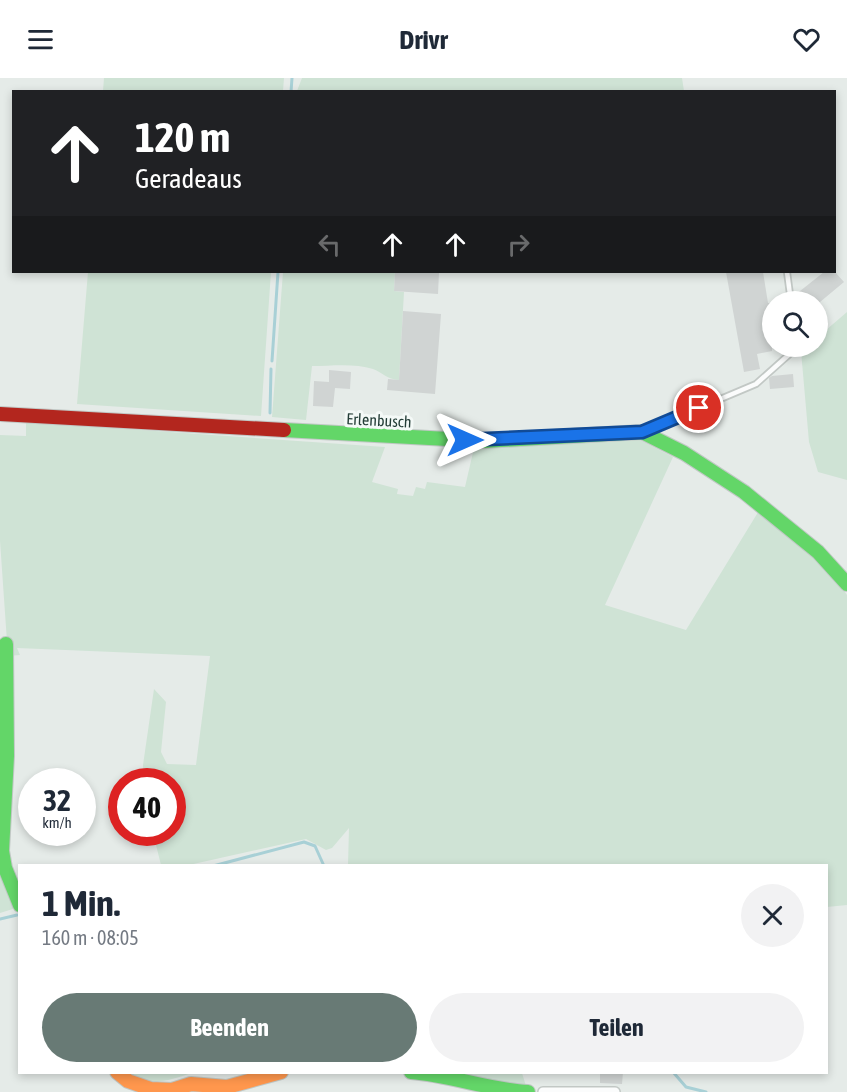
<!DOCTYPE html>
<html lang="de">
<head>
<meta charset="utf-8">
<style>
  body { margin:0; font-family:"Asap Condensed",sans-serif; background:#f2f2f3; color:#1f2937; height:100vh; display:flex; flex-direction:column; font-size:22px; white-space:nowrap }
  * { box-sizing:border-box; margin:0 }
  p { font-size:20px; color:#747a83 }
  .icon { flex:none; width:33px; height:33px; fill:none; stroke:currentColor; stroke-width:2; stroke-linecap:round; stroke-linejoin:round }
  .map { position:relative; flex:1; overflow:hidden }
  .details { position:absolute; left:18px; top:786px; width:810px; height:210px; display:flex; flex-direction:column; background:#fff; border-radius:0px; box-shadow:0 3px 9px #0003 }
  .details>* { flex:none }
  .guide { position:absolute; left:12px; top:12px; width:824px; height:183px; border-radius:0px; box-shadow:0 3px 9px #0003; background:#202124; color:#fff; overflow:hidden }
  .buttons { position:absolute; left:762px; top:213px; display:grid; gap:12px }
  .buttons a { display:grid; place-items:center; width:66px; height:66px; border-radius:50%; background:#fff; box-shadow:0 3px 9px #0003; font-size:30px }
  .speed { position:absolute; left:18px; top:690px; display:flex; gap:12px; font-size:30px; font-weight:700; text-align:center }
  .speed>* { display:grid; place-content:center; width:78px; height:78px; border-radius:50%; background:#fff; box-shadow:0 3px 9px #0003; line-height:1 }
  .speed small { font-size:15px; font-weight:400 }
  .speed .limit { border:9px solid #d22; background:#fff; color:#111 }
  .pin { position:absolute; display:grid; place-items:center; width:51px; height:51px; color:#fff; margin:-26px; border:3px solid #fff; border-radius:50%; box-shadow:0 2px 6px #0007 }
  .me { position:absolute; width:66px; margin:-33px; rotate:90deg; stroke-linejoin:round; filter:drop-shadow(0 0 4px #0008) }
  .turn { display:flex; align-items:center; gap:21px; height:126px; padding:0 24px; font-size:27px }
  .turn .icon { width:78px; height:78px; stroke-width:2.5 }
  .turn b { display:block; font-size:42px; line-height:51px }
  .lanes { display:flex; align-items:center; height:57px; padding:0 24px; background:#0003; justify-content:center; gap:30px; direction:ltr }
  .lanes .off { opacity:.35 }
  .round { display:grid; place-items:center; flex:none; width:63px; height:63px; border-radius:32px; background:#f2f2f3 }
  .headline { display:flex; align-items:center; justify-content:space-between; height:102px; padding:0 24px }
  h1 { font-size:36px; font-weight:700; line-height:45px }
  .action { display:flex; gap:12px; margin-top:auto; padding:12px 24px }
  .action a { flex:1; height:69px; border-radius:36px; background:#687a75; color:#fff; font-size:24px; font-weight:700; line-height:69px; text-align:center }
  .action a+a { background:#f2f2f3; color:#1f2937 }
  header { display:flex; justify-content:space-between; align-items:center; height:78px; padding:0 24px; background:#fff; font-size:27px; font-weight:700 }
  .map>svg:first-child { display:block }
  .green { fill:#cfe3d5 }
  .lines { fill:none; stroke-linecap:round; stroke-linejoin:round }
  .stream { stroke:#a8d0d6; stroke-width:3 }
  .building { fill:#d0d4d3 }
  .lane-casing { stroke:#c2c8c5; stroke-width:8 }
  .street-casing { stroke:#c2c8c5; stroke-width:12 }
  .fast-casing { stroke:#c1c8c5; stroke-width:16 }
  .slow-casing { stroke:#c1c8c5; stroke-width:16 }
  .jam-casing { stroke:#c1c8c5; stroke-width:16 }
  .lane { stroke:#fbfcfc; stroke-width:4.5 }
  .street { stroke:#fbfcfc; stroke-width:9 }
  .fast { stroke:#63d668; stroke-width:14 }
  .slow { stroke:#ff974d; stroke-width:14 }
  .jam { stroke:#b3261e; stroke-width:14 }
  .route-casing { stroke:#114b97; stroke-width:15 }
  .route { stroke:#1a73e8; stroke-width:10 }
  .labels { text-anchor:middle; dominant-baseline:central; stroke-width:6; stroke-linejoin:round; paint-order:stroke }
  .street-label { font-size:16px; fill:#243d37; stroke:#f4f9f7 }
</style>
</head>
<body>
<header><svg class="icon" aria-label="menu" viewBox="0 0 24 24"><path d="M4 6h16M4 12h16M4 18h16"/></svg>Drivr<svg class="icon" aria-label="heart" viewBox="0 0 24 24"><path d="M12 20l-8-8c-3-5 5-10 8-4 3-6 11-1 8 4z"/></svg></header>
<div class="map">
<svg width="847" height="1014" viewBox="0 0 847 1014">
  <rect width="100%" height="100%" fill="#e5ebe8"/>
  <!-- green -->
  <path class="green" d="M104,0H284L283,13H103Z
    M302,0H682L684,13H297Z
    M88,194H271L261,338L77,326Z
    M283,194H395L394,213L404,214L399,302C387,301 383,295 373,291C355,285 331,288 312,288L306,342L272,339Z
    M847,234V402L818,394L809,364L801,273L806,269L818,268V259Z
    M26,344L385,369L372,404L398,411L397,416L413,418L416,409L425,411L427,404L465,409L474,370L634,359L673,379L605,527L686,552L760,431C791,458 825,482 847,517V827L827,829L826,788L348,787L349,750L332,770L326,772L306,761L189,787H161L153,755L172,754V704L144,703L143,687L154,611L166,624L161,674L167,686L196,687L210,578L17,570L20,577L8,578L0,463V357L26,358Z
    M0,791L16,830L0,835Z
    M127,995H192C170,1002 149,1010 127,995Z
    M450,995H522L526,1008L509,1009Z"/>
  <g class="lines">
    <!-- stream -->
    <path class="stream" d="M291,14L292,0
      M272,283L278,194
      M270,335L271,291
      M213,788L304,764L315,768L324,788
      M0,841L17,837
      M673,994L686,1009L706,1014"/>
  </g>
  <!-- building -->
  <path class="building" d="M395,194H439L438,216L394,213Z
    M726,194H763L768,225H772V273L757,276L760,291L744,294Z
    M824,194H835L844,204L820,224H800L795,217Z
    M403,233L441,236L435,316L387,312L388,301L399,302Z
    M329,292L351,294L350,311L335,310L333,329L313,328L314,303L329,304Z
    M793,296L794,309L770,311L769,300L772,298Z
    M600,994H623L622,1006L600,1005Z"/>
  <g class="lines">
    <defs>
      <path id="lane" d="M787,194L791,224
        M647,352L756,306L793,273L795,268"/>
      <path id="street" d="M543,1014H615"/>
      <path id="fast" d="M284,352L484,363L642,354L684,375L744,414L818,474L847,506
        M6,566L7,678L2,773L5,790L20,827
        M411,994C451,997 488,1012 528,1014"/>
      <path id="slow" d="M117,994L128,1003L151,1011L172,1012L191,1006L227,1009L281,994"/>
      <path id="jam" d="M0,336L284,352"/>
    </defs>
    <!-- lane casing -->
    <use href="#lane" class="lane-casing"/>
    <!-- street casing -->
    <use href="#street" class="street-casing"/>
    <!-- fast casing -->
    <use href="#fast" class="fast-casing"/>
    <!-- slow casing -->
    <use href="#slow" class="slow-casing"/>
    <!-- jam casing -->
    <use href="#jam" class="jam-casing"/>
    <!-- lane -->
    <use href="#lane" class="lane"/>
    <!-- street -->
    <use href="#street" class="street"/>
    <!-- fast -->
    <use href="#fast" class="fast"/>
    <!-- slow -->
    <use href="#slow" class="slow"/>
    <!-- jam -->
    <use href="#jam" class="jam"/>
  </g>
  <g class="lines">
    <defs>
      <path id="route" d="M465,362L642,354L699,330"/>
    </defs>
    <!-- route casing -->
    <use href="#route" class="route-casing"/>
    <!-- route -->
    <use href="#route" class="route"/>
  </g>
  <g class="labels">
    <!-- street labels -->
    <g class="street-label">
      <text transform="translate(379 342) rotate(3)">Erlenbusch</text>
    </g>
  </g>
</svg>
<div class="buttons">
<a><svg class="icon" aria-label="search" viewBox="0 0 24 24"><circle cx="10" cy="10" r="6"/><path d="M15 15l6 6"/></svg></a>
</div>
<div class="speed"><div>32<small>km/h</small></div><div class="limit">40</div></div>
<div class="pin" style="left:699px;top:330px;background:#d93025"><svg class="icon" aria-label="arrive" viewBox="0 0 24 24"><path d="M6 21V4h12l-3 4 3 4H6"/></svg></div>
<svg class="me" style="left:465px;top:362px" viewBox="-20 -20 40 40"><path d="M0-17L14 15 0 8-14 15z" fill="#1a73e8" stroke="#fff" stroke-width="4"/></svg>
<div class="guide">
<div class="turn"><svg class="icon" aria-label="ahead" viewBox="0 0 24 24"><path d="M12 20V5M6 11l6-6 6 6"/></svg><div><b>120 m</b>Geradeaus</div></div>
<div class="lanes"><svg class="icon off" aria-label="left" viewBox="0 0 24 24"><path d="M17 20v-9H6M10 6l-5 5 5 5"/></svg><svg class="icon" aria-label="ahead" viewBox="0 0 24 24"><path d="M12 20V5M6 11l6-6 6 6"/></svg><svg class="icon" aria-label="ahead" viewBox="0 0 24 24"><path d="M12 20V5M6 11l6-6 6 6"/></svg><svg class="icon off" aria-label="right" viewBox="0 0 24 24"><path d="M7 20v-9h11M14 6l5 5-5 5"/></svg></div>
</div>
<section class="details">
<div class="headline"><div><h1>1 Min.</h1><p>160 m · 08:05</p></div><a class="round"><svg class="icon" aria-label="close" viewBox="0 0 24 24"><path d="M6 6l12 12M18 6L6 18"/></svg></a></div>
<div class="action"><a>Beenden</a><a>Teilen</a></div>
</section>
</div>
</body>
</html>
